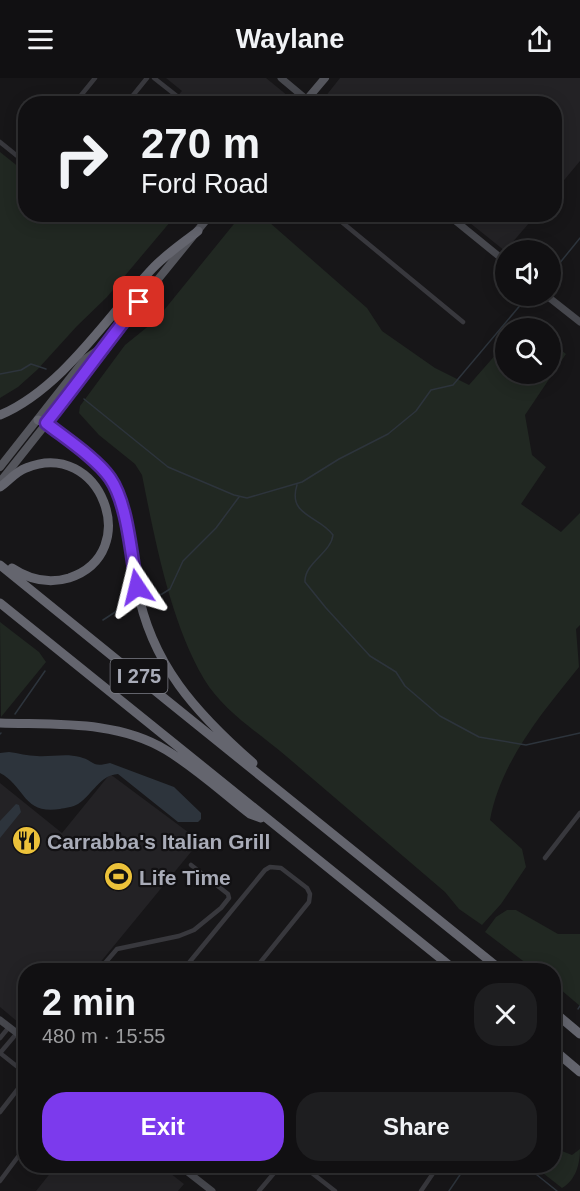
<!DOCTYPE html>
<html lang="en">
<head>
<meta charset="utf-8">
<style>
  body { margin:0; font-family:Helvetica,sans-serif; background:#1e1e20; color:#f1f3f6; height:100vh; display:flex; flex-direction:column; font-size:22px; white-space:nowrap }
  * { box-sizing:border-box; margin:0 }
  p { font-size:20px; color:#9c9d9f }
  .icon { flex:none; width:33px; height:33px; fill:none; stroke:currentColor; stroke-width:2; stroke-linecap:round; stroke-linejoin:round }
  .map { position:relative; flex:1; overflow:hidden }
  .sheet { position:absolute; left:18px; top:885px; width:543px; height:210px; display:flex; flex-direction:column; background:#111012; border-radius:24px; box-shadow:0 3px 15px #0003,0 0 0 2px #303032 }
  .sheet>* { flex:none }
  .top-card { position:absolute; left:18px; top:18px; width:544px; height:126px; border-radius:24px; box-shadow:0 3px 15px #0003,0 0 0 2px #303032; background:#111012; color:#f1f3f6; overflow:hidden }
  .buttons { position:absolute; left:495px; top:162px; display:grid; gap:12px }
  .buttons a { display:grid; place-items:center; width:66px; height:66px; border-radius:50%; background:#111012; box-shadow:0 3px 15px #0003,0 0 0 2px #303032; font-size:30px }
  .pin { position:absolute; display:grid; place-items:center; width:51px; height:51px; color:#fff; margin:-26px; border-radius:12px; box-shadow:0 3px 9px #0006 }
  .me { position:absolute; width:66px; margin:-33px; rotate:350deg; stroke-linejoin:round; filter:drop-shadow(0 0 4px #0008) }
  .turn { display:flex; align-items:center; gap:21px; height:126px; padding:0 24px; font-size:27px }
  .turn .icon { width:78px; height:78px; stroke-width:2.5 }
  .turn b { display:block; font-size:42px; line-height:51px }
  .round { display:grid; place-items:center; flex:none; width:63px; height:63px; border-radius:24px; background:#1e1e20 }
  .summary { display:flex; align-items:center; justify-content:space-between; height:102px; padding:0 24px }
  h1 { font-size:36px; font-weight:700; line-height:45px }
  .primary-button { display:flex; gap:12px; margin-top:auto; padding:12px 24px }
  .primary-button a { flex:1; height:69px; border-radius:24px; background:#7c3aed; color:#fff; font-size:24px; font-weight:700; line-height:69px; text-align:center }
  .primary-button a+a { background:#1e1e20; color:#f1f3f6 }
  header { display:flex; justify-content:space-between; align-items:center; height:78px; padding:0 24px; background:#111012; font-size:27px; font-weight:700 }
  .map>svg:first-child { display:block }
  .built { fill:#232225 }
  .green { fill:#212822 }
  .water { fill:#2d343c }
  .lines { fill:none; stroke-linecap:round; stroke-linejoin:round }
  .stream { stroke:#2d343c; stroke-width:1.5 }
  .street { stroke:#38383d; stroke-width:4.5 }
  .secondary { stroke:#46474d; stroke-width:7 }
  .primary { stroke:#54555c; stroke-width:8 }
  .highway { stroke:#64656e; stroke-width:9 }
  .route-casing { stroke:#51269a; stroke-width:15 }
  .route { stroke:#7c3aed; stroke-width:10 }
  .labels { text-anchor:middle; dominant-baseline:central; stroke-width:4.5; stroke-linejoin:round; paint-order:stroke }
  .shield { fill:#121113; stroke:#7c7e86; stroke-width:1.5 }
  .shield-label { font-size:20px; font-weight:bold; fill:#a9acb8 }
  .poi-label { font-size:21px; font-weight:bold; fill:#a9acb8; stroke:#121113; text-anchor:start }
</style>
</head>
<body>
<header><svg class="icon" aria-label="menu" viewBox="0 0 24 24"><path d="M4 6h16M4 12h16M4 18h16"/></svg>Waylane<svg class="icon" aria-label="share" viewBox="0 0 24 24"><path d="M12 15V3M7 8l5-5 5 5M5 13v7h14v-7"/></svg></header>
<div class="map">
<svg width="580" height="1113" viewBox="0 0 580 1113">
  <rect width="100%" height="100%" fill="#171618"/>
  <!-- built -->
  <path class="built" d="M166,0H266L288,18L289,21L285,26L171,25L182,13Z
    M340,0H580V83L555,113V26L323,25L321,24Z
    M460,137H536L505,173Z
    M110,696L200,763L94,892H26L25,950L0,929V705L62,755Z
    M56,1088H90L98,1094L104,1088H161L184,1106L178,1113H36Z"/>
  <!-- green -->
  <path class="green" d="M0,74L25,94L26,136L176,137L107,219L77,248L37,292L18,309L0,320Z
    M242,136L261,137L367,230L382,253L435,290L469,307L505,266L506,296H550L551,264L566,276L525,337L532,377L546,389L521,426L561,454L580,435V547L576,551L579,589C542,635 501,683 490,742L522,771L526,789L501,826L482,847L459,831L445,814C392,769 339,723 286,678C258,654 224,634 204,601C170,543 155,462 142,397L135,386L99,357L79,335L80,328L125,267L156,242Z
    M0,544L39,574L46,584L1,639Z
    M507,832H516L558,856H580V928L554,906V892H535L485,854L496,839Z
    M554,1070L572,1077L580,1071C580,1086 576,1102 562,1110L534,1088H554Z"/>
  <!-- water -->
  <path class="water" d="M9,674C18,675 28,678 37,678C51,679 66,675 80,679C95,683 91,690 110,685L174,709L201,735V741L198,744H178L118,696C100,697 92,717 78,726C73,729 65,730 60,731C23,737 25,708 0,695V675Z
    M16,726L19,727L21,734L0,760V743Z"/>
  <g class="lines">
    <!-- stream -->
    <path class="stream" d="M550,197L580,160
      M0,296L21,292L31,286L46,291
      M84,321L168,389L234,417L247,420L302,404L339,381L388,356L416,333L431,312L453,307L528,218
      M297,407C287,438 320,438 333,457C331,475 304,485 305,504L326,530L370,578L396,594L405,608L440,638L479,659L526,667L580,655
      M149,521L162,516L170,511L183,483L216,450L239,419
      M103,542L129,525
      M15,636L45,593
      M0,656L1,655
      M578,931L580,928
      M526,1088L557,1113
      M162,1090L160,1091L163,1094
      M449,1113L466,1088"/>
    <!-- street -->
    <path class="street" d="M154,0L187,26
      M78,21L95,0
      M126,26L147,0
      M0,64L26,85
      M332,136L463,244
      M545,780L580,735
      M99,892L117,871L179,858L194,852L221,830L229,820L228,816L191,787
      M183,892L265,792L270,789L281,790L307,810L310,816L309,824L254,892
      M0,960L9,949
      M0,975L19,990L24,999L21,1007L0,1034
      M0,975L17,955
      M303,1088L335,1113
      M0,1103L26,1068
      M259,1113L280,1088
      M421,1113L438,1088"/>
    <!-- secondary -->
    <path class="secondary" d="M281,0L312,26
      M447,136L506,184
      M547,218L580,244
      M0,942L26,962
      M180,1088L212,1113"/>
    <!-- primary -->
    <path class="primary" d="M303,26L325,0
      M0,389L85,281L101,270
      M0,404L88,293L103,269L211,136"/>
    <!-- highway -->
    <path class="highway" d="M0,337C62,311 107,239 152,191C165,177 183,165 198,153
      M38,342L47,345C69,364 99,381 114,407C129,432 131,480 137,509C151,586 196,635 253,685
      M0,409C9,403 15,394 26,390C100,359 145,475 69,500C49,506 30,502 12,490
      M0,487C167,622 333,758 501,892
      M0,525L455,892
      M0,645C55,647 117,642 166,672C196,690 223,715 250,736L261,740
      M554,934L580,956
      M554,972L580,994"/>
  </g>
  <g class="lines">
    <defs>
      <path id="route" d="M137,509C131,478 128,426 110,400C97,381 65,360 46,345C78,305 107,264 139,224"/>
    </defs>
    <!-- route casing -->
    <use href="#route" class="route-casing"/>
    <!-- route -->
    <use href="#route" class="route"/>
  </g>
  <!-- icons -->
  <defs>
    <symbol id="restaurant-disc" viewBox="-11 -11 22 22"><circle r="9.5" fill="#ecc23a" stroke="#121113"/><path d="M-5-6h1v4h1v-4h1v4h1v-4h1v5L-1.5 .5V6h-2V.5L-5-1ZM5-6V6H3V1.5H1.5Q1.5-4 5-6Z" fill="#111"/></symbol>
    <symbol id="stadium-disc" viewBox="-11 -11 22 22"><circle r="9.5" fill="#ecc23a" stroke="#121113"/><path d="M0-5a6.5 5 0 1 0 0 10a6.5 5 0 1 0 0-10ZM-3.5-1.8h7v3.6h-7Z" fill="#111"/></symbol>
  </defs>
  <g fill-rule="evenodd">
    <use href="#restaurant-disc" x="10" y="746" width="33" height="33"/>
    <use href="#stadium-disc" x="102" y="782" width="33" height="33"/>
  </g>
  <g class="labels">
    <!-- shield labels -->
    <rect class="shield" x="110.5" y="581" width="57" height="34" rx="4.5"/>
    <g class="shield-label">
      <text x="139" y="598">I 275</text>
    </g>
    <!-- poi labels -->
    <g class="poi-label">
      <text x="47" y="763">Carrabba's Italian Grill</text>
      <text x="139" y="799">Life Time</text>
    </g>
  </g>
</svg>
<div class="buttons">
<a><svg class="icon" aria-label="sound" viewBox="0 0 24 24"><path d="M4 9h4l5-4v14l-5-4H4zM17 9q2 3 0 6"/></svg></a>
<a><svg class="icon" aria-label="search" viewBox="0 0 24 24"><circle cx="10" cy="10" r="6"/><path d="M15 15l6 6"/></svg></a>
</div>
<div class="pin" style="left:139px;top:224px;background:#d93025"><svg class="icon" aria-label="arrive" viewBox="0 0 24 24"><path d="M6 21V4h12l-3 4 3 4H6"/></svg></div>
<svg class="me" style="left:137px;top:509px" viewBox="-20 -20 40 40"><path d="M0-17L14 15 0 8-14 15z" fill="#7c3aed" stroke="#fff" stroke-width="4"/></svg>
<div class="top-card">
<div class="turn"><svg class="icon" aria-label="right" viewBox="0 0 24 24"><path d="M7 20v-9h11M14 6l5 5-5 5"/></svg><div><b>270 m</b>Ford Road</div></div>
</div>
<section class="sheet">
<div class="summary"><div><h1>2 min</h1><p>480 m · 15:55</p></div><a class="round"><svg class="icon" aria-label="close" viewBox="0 0 24 24"><path d="M6 6l12 12M18 6L6 18"/></svg></a></div>
<div class="primary-button"><a>Exit</a><a>Share</a></div>
</section>
</div>
</body>
</html>
